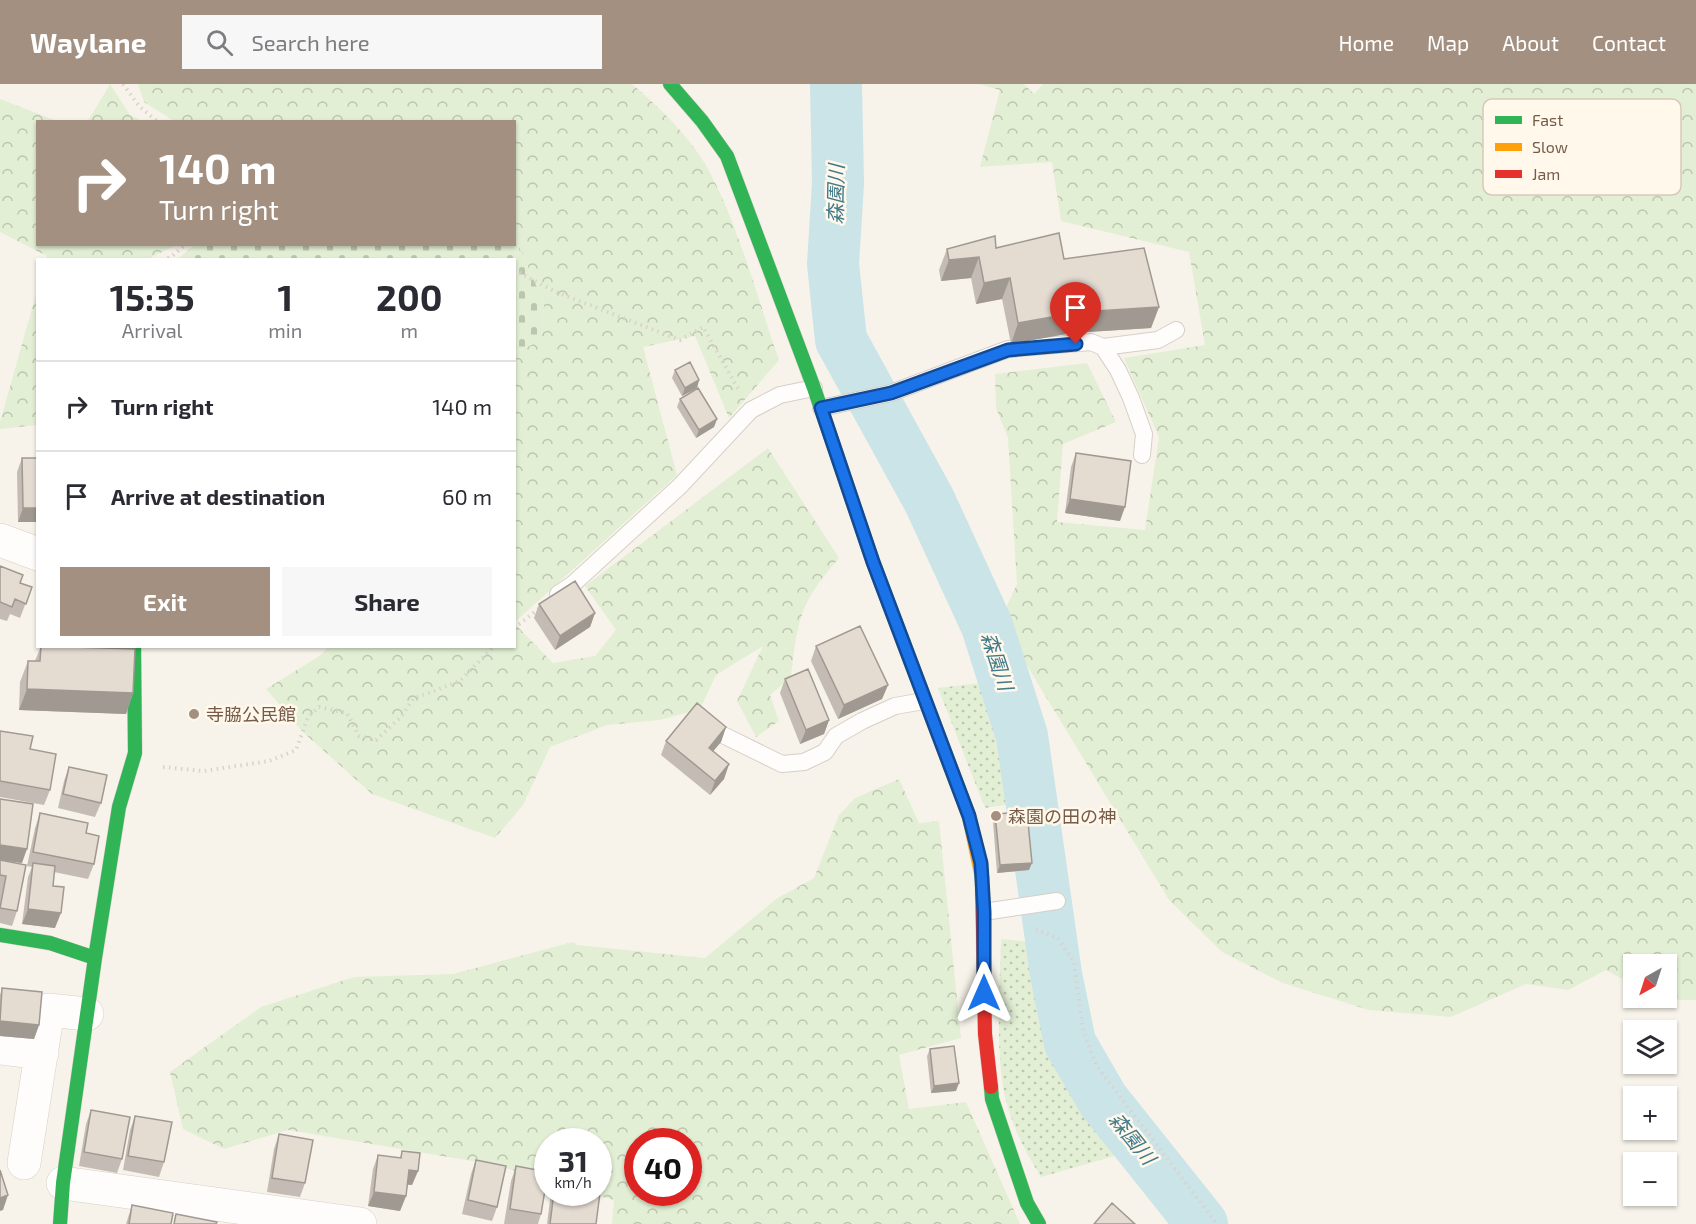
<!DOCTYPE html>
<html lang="en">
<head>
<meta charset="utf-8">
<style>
  body { margin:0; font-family:"Exo 2","Noto Sans JP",sans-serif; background:#f7f7f7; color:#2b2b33; height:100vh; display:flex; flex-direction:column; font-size:22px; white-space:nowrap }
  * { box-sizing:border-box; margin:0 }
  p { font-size:20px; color:#7c7c81 }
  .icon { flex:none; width:33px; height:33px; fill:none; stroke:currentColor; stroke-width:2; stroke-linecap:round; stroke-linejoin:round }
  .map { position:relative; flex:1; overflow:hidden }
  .drawer { position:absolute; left:36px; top:174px; width:480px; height:390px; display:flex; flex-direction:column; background:#fff; border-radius:0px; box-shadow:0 2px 4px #0004 }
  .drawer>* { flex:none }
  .guide { position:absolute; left:36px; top:36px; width:480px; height:126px; border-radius:0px; box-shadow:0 2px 4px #0004; background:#a39081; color:#fff; overflow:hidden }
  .needle { width:39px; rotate:219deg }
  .tools { position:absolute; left:1623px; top:870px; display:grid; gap:12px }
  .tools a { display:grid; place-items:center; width:54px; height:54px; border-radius:0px; background:#fff; box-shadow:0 2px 4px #0004; font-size:30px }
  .speed { position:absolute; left:534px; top:1044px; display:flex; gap:12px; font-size:30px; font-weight:700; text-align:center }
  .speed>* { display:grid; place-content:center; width:78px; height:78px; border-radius:50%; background:#fff; box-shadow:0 2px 4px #0004; line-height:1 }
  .speed small { font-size:15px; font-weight:400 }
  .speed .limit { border:9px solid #d22; background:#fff; color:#111 }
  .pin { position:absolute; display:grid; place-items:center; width:51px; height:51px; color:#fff; margin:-62px -26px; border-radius:50% 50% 50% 0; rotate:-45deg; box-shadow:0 0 6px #0007 }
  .pin .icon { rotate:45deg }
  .me { position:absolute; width:66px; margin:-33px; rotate:0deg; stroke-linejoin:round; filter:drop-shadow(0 0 4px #0008) }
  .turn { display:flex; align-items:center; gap:21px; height:126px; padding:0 24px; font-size:27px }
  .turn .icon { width:78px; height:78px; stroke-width:2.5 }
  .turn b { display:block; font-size:42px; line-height:51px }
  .eta { display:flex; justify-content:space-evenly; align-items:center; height:102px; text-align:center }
  .eta b { font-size:36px; font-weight:700; line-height:42px }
  .action { display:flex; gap:12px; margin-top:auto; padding:12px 24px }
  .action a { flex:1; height:69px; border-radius:0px; background:#a39081; color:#fff; font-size:24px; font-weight:700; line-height:69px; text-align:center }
  .action a+a { background:#f7f7f7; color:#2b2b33 }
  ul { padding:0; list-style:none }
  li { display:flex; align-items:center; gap:18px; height:90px; padding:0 24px; border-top:2px solid #e1e1e2 }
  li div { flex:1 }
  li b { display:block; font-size:22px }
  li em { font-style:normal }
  header { display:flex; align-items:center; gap:36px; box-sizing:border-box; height:84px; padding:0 30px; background:#a39081; color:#fff }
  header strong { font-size:28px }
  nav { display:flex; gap:33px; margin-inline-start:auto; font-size:21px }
  .search { width:420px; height:54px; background:#f7f7f7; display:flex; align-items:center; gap:15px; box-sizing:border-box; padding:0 21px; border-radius:0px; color:#7c7c81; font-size:22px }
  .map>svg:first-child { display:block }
  .green { fill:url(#green-dots) }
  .forest { fill:url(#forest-crowns); fill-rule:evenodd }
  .cemetery { fill:url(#cemetery-stones) }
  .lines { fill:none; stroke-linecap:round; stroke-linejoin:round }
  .river { stroke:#cbe4e8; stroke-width:52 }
  .lane-casing { stroke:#d6cfc7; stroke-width:18 }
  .street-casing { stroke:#d6cfc7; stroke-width:34 }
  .fast-casing { stroke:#d6cfc6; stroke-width:15 }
  .slow-casing { stroke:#d6cfc6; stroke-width:15 }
  .jam-casing { stroke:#d6cfc6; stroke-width:15 }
  .path { stroke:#dad2cc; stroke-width:4; stroke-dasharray:1.5 4.5; stroke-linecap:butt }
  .lane { stroke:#fefdfc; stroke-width:16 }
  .street { stroke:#fefdfc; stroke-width:33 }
  .fast { stroke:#30b455; stroke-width:14 }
  .slow { stroke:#ff9f0a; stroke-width:14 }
  .jam { stroke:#e5322d; stroke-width:14 }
  .wall { fill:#c4bcb4 }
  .shaded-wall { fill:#a09992 }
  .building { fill:#e4dbd1; stroke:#a09992; stroke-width:1.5 }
  .route-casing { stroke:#114b97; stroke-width:15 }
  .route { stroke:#1a73e8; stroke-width:10 }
  .poi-dot { fill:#a39081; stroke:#fff8eb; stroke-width:2 }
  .labels { text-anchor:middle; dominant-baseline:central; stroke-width:5; stroke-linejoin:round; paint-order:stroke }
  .poi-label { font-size:18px; fill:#765b49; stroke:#fff8eb; text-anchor:start }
  .water-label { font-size:20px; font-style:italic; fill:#417a8a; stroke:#fff8eb }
  .key { fill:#fff8eb; stroke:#d6c9ba; stroke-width:1.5 }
  .key-label { font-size:16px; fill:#765b49 }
</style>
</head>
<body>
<header>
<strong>Waylane</strong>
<div class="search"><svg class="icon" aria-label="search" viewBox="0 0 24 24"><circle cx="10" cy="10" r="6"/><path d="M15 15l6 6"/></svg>Search here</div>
<nav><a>Home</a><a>Map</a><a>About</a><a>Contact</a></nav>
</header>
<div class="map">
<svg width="1696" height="1140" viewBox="0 0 1696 1140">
  <defs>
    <pattern id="green-dots" width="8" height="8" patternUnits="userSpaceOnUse" patternTransform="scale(1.5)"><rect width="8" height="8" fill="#e2efd4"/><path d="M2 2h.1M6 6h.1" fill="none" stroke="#bcc5ae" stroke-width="1.8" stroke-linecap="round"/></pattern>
    <pattern id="forest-crowns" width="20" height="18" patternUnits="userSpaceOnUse" patternTransform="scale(1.5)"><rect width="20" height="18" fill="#e2efd4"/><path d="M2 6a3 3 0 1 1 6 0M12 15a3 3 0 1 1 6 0" fill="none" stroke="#bcc5ae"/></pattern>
    <pattern id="cemetery-stones" width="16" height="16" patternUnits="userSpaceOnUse" patternTransform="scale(1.5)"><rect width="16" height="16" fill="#e2efd4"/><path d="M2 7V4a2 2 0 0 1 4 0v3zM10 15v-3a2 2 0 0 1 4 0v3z" fill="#bcc5ae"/></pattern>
  </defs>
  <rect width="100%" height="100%" fill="#f7f3ea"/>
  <!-- green -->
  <path class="green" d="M990,598L1023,718L985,724L938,604Z
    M1001,855L1041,859L1065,985L1118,1071L1041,1093C1025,1068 1012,1042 1005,1013C995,967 1000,903 1001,855Z"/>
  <!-- forest -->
  <path class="forest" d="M110,0L130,31L142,37H88Z
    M138,0H632C658,22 686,49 704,78C736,132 758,216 779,276L729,334L695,252L643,263L677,391L515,538V269L541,256L544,219L515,154L514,38L174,37L144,18Z
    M979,0H1024L1034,10L1043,0H1696V916H1674L1667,913L1666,880H1634L1633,901L1606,886L1568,906L1526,900L1451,933L1369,926L1283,899L1222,868L1169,816L1000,537L1017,500L1008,354L996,324L995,290L1087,279L1116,338L1063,360L1057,438L1145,446L1159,353L1124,274L1205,261L1189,168L1061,137L1052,78L980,83L1000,6Z
    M0,15L57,37L38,38V160L176,161L148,175H46L47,172L0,148Z
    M37,207V341L0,345V338Z
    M768,364L839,474C799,520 798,535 791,593L770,611L779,637L756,653L737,617L763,562L716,591L700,625L660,636L607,641L550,663L523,721L495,754L372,710L304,649L266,605L321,571L328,563L514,562L515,540L553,579L595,572L616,546L585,502Z
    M899,695L919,739L939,737L961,954L899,971L909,1025L966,1018L1020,1140H612L614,1116L588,1109L598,1108V1058H548L547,1097L496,1081L288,1046L224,1065L183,1045L170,988L261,923L354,893L453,890L573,858L577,861L705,874L776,815L814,794L839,731L855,714ZM638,1058H688V1108H638Z"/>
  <!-- cemetery -->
  <path class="cemetery" d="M515,154L544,219L541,256L515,269L514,176L178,175L194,161L514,160Z"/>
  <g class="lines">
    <!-- river -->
    <path class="river" d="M836,0L838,99L833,180L841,256L929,416L987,542L1022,652L1056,890L1070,959L1103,1016L1202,1140"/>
    <defs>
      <path id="lane" d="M1103,263L1158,256L1176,246
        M821,324L891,309L1008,265L1091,258L1103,263L1118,286L1131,314L1144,350L1142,371
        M558,510L573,500L680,402L751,326L780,311L814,304
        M723,651L782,680L804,678L825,668L836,652L862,637L895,622L924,617
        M984,828L1057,817"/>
      <path id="street" d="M0,456L38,470
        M0,964L42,969
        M24,1079L48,926L87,930
        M63,1099L360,1140"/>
      <path id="fast" d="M670,0L702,37L727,72L814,304L873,478L927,621
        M0,851L50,859L95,874L63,1099L60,1140
        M95,874L119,723L135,669L134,562
        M991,1003L992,1015L1027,1119L1039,1140"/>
      <path id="slow" d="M927,621L969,732L982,793"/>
      <path id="jam" d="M982,793L985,950L991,1003"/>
    </defs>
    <!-- lane casing -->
    <use href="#lane" class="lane-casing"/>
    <!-- street casing -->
    <use href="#street" class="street-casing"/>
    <!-- fast casing -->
    <use href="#fast" class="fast-casing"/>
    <!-- slow casing -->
    <use href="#slow" class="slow-casing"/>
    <!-- jam casing -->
    <use href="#jam" class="jam-casing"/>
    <!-- path -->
    <path class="path" d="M123,0L139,22L158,38
      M162,176L171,173L186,160
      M490,176H493
      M514,186L556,208L680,256L703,243L740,308
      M514,544L540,524
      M163,683L204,687L269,677L296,666L308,633L319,623L347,629L359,652L376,656L401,633L413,615L460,597L494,562
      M1036,845L1058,854L1074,878L1083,947L1096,981L1217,1140"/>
    <!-- lane -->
    <use href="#lane" class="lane"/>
    <!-- street -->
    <use href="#street" class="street"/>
    <!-- fast -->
    <use href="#fast" class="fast"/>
    <!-- slow -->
    <use href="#slow" class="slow"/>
    <!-- jam -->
    <use href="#jam" class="jam"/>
  </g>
  <!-- wall -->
  <path class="wall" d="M996,164L1064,175L1159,223L1151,244L1072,249L1011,260L1002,215L976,220L971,194L941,197L939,186L947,165Z
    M675,286L699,296L697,304L682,312L672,294Z
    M680,315L717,335L714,343L696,354L677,323Z
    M1076,369L1120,437L1065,429L1071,383Z
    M22,374H38V438H18L17,388Z
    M0,482L20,499L32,503L20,534L10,530L7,537L0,535Z
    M539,520L595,529L590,543L555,566L534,534Z
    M41,562L133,609L126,630L19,626L20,598L28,577H35Z
    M816,562L888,601L882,615L838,635L811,577Z
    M785,595L829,636L824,650L800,660L780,609Z
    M726,643L721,658L713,667L729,680L724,695L710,711L661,671L666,657Z
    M0,647L30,665L50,706L44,721L0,713Z
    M69,683L101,719L95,733L58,724L64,697Z
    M0,715L22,779L8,777L17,827L12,842L0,839Z
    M40,729L86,749L94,780L88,795L54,788L53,802L55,844L22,840L28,793L32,783L27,782L35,744Z
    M995,730L1029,786L997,789L993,738Z
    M2,904L39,941L34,955L0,952V911Z
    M930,965L956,1007L931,1009L927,972Z
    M91,1026L122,1075L117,1089L79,1082L86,1040Z
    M135,1032L164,1078L159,1093L123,1086L130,1046Z
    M279,1050L305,1099L300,1113L267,1108L274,1065Z
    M402,1067L418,1087L412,1101H407L406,1112L400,1127L368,1122L373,1085L378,1071L400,1074Z
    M476,1076L497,1123L492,1137L462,1130L471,1090Z
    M516,1082L541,1130L538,1140H504L511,1097Z
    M551,1108H598L596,1140H547Z
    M132,1121L171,1140H126Z"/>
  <!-- shaded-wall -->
  <path class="shaded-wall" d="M979,173L971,194L941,197L949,176Z
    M1010,194L1002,215L976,220L984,199Z
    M1159,223L1151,244L1072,249L1011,260L1018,239L1080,228Z
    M699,296L697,304L682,312L685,304Z
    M717,335L714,343L696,354L699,346Z
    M1070,415L1125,423L1120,437L1065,429Z
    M23,424H38V438H18Z
    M595,529L590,543L555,566L560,552Z
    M888,601L882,615L838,635L844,621Z
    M27,605L133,609L126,630L19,626Z
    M829,636L824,650L800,660L806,646Z
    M726,643L721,658L704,678L709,664Z
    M729,680L724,695L710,711L715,697Z
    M0,761L27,765L22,779L0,776Z
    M1032,779L1029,786L997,789L1000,781Z
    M28,825L61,829L55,844L22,840Z
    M0,937L39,941L34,955L0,952Z
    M959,999L956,1007L931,1009L934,1002Z
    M409,1086L418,1087L412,1101L404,1100Z
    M374,1108L406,1112L400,1127L368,1122Z
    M8,1111L3,1126L0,1127V1114Z"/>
  <!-- building -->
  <path class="building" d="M1059,149L1064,175L1144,164L1159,223L1080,228L1018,239L1010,194L984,199L979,173L949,176L947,165L995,152L996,164Z
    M690,278L699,296L685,304L675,286Z
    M698,304L717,335L699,346L680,315Z
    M1076,369L1131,377L1125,423L1070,415Z
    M22,374H38V424H23Z
    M0,482L23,491L20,499L32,503L26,520L15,515L12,523L0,518Z
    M575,497L595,529L560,552L539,520Z
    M860,542L888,601L844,621L816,562Z
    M41,562L135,565L133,609L27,605L28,577H40Z
    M808,585L829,636L806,646L785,595Z
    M697,619L726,643L709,664L729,680L715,697L666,657Z
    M0,647L33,652L30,665L56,670L50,706L0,697Z
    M69,683L107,691L101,719L63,710Z
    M0,715L33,720L27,765L0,761Z
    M1027,728L1032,779L1000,781L995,730Z
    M40,729L88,739L86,749L99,752L94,780L33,768Z
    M0,776L26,781L17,827L0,824L6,792L0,791Z
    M33,779L55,782L53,802L64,803L61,829L28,825Z
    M2,904L42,908L39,941L0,937Z
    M954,962L959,999L934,1002L930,965Z
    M91,1026L130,1033L122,1075L84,1068Z
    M135,1032L172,1038L164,1078L128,1072Z
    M279,1050L313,1056L305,1099L272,1094Z
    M402,1067L420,1069L418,1087L409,1086L406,1112L374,1108L378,1071L401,1074Z
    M476,1076L506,1082L497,1123L468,1116Z
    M516,1082L548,1088L541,1130L510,1125Z
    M0,1086L8,1111L0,1114Z
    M598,1101H601L596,1140H550L554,1108H598Z
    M1112,1119L1135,1140H1094Z
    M132,1121L173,1129L171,1140H129Z
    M176,1130L217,1138L216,1140H174Z"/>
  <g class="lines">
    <defs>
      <path id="route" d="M984,909V828L981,779L969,732L873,478L821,324L891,309L1008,266L1076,260"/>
    </defs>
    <!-- route casing -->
    <use href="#route" class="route-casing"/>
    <!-- route -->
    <use href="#route" class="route"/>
  </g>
  <!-- markers -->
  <g class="poi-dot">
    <circle cx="194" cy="630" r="6"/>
    <circle cx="996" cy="732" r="6"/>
  </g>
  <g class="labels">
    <!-- poi labels -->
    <g class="poi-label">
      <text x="206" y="630">寺脇公民館</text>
      <text x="1008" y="732">森園の田の神</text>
    </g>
    <!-- water labels -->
    <g class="water-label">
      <text transform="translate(835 110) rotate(-89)">森園川</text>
      <text transform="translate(998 577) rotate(72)">森園川</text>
      <text transform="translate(1133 1054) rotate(51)">森園川</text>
    </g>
  </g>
  <!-- legend -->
  <rect x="1483" y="15" width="198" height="96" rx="9" class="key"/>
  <rect x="1495" y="32" width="27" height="8" fill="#30b455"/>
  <rect x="1495" y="59" width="27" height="8" fill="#ff9f0a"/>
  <rect x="1495" y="86" width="27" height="8" fill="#e5322d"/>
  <g class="key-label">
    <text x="1532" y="42">Fast</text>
    <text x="1532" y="69">Slow</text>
    <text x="1532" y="96">Jam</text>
  </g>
</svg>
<div class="tools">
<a><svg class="needle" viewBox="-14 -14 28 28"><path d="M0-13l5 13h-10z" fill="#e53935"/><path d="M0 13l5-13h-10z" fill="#7c7c81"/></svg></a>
<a><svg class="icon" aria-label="layers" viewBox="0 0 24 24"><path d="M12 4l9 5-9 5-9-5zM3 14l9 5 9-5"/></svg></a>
<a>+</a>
<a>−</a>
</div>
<div class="speed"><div>31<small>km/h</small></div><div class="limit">40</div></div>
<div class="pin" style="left:1076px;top:260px;background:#d93025"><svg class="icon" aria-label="arrive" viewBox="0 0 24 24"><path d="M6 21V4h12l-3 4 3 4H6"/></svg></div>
<svg class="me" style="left:984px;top:909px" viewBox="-20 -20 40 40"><path d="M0-17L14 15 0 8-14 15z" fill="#1a73e8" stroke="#fff" stroke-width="4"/></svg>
<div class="guide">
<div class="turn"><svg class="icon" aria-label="right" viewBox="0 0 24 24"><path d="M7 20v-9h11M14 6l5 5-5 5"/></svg><div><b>140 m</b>Turn right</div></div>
</div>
<section class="drawer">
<div class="eta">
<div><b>15:35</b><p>Arrival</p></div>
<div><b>1</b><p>min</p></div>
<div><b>200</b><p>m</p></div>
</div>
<ul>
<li><svg class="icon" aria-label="right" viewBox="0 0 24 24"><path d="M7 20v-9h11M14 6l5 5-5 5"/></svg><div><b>Turn right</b></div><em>140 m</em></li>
<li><svg class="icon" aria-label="arrive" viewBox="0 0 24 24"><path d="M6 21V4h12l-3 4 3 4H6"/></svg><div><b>Arrive at destination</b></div><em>60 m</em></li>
</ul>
<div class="action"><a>Exit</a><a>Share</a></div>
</section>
</div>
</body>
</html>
